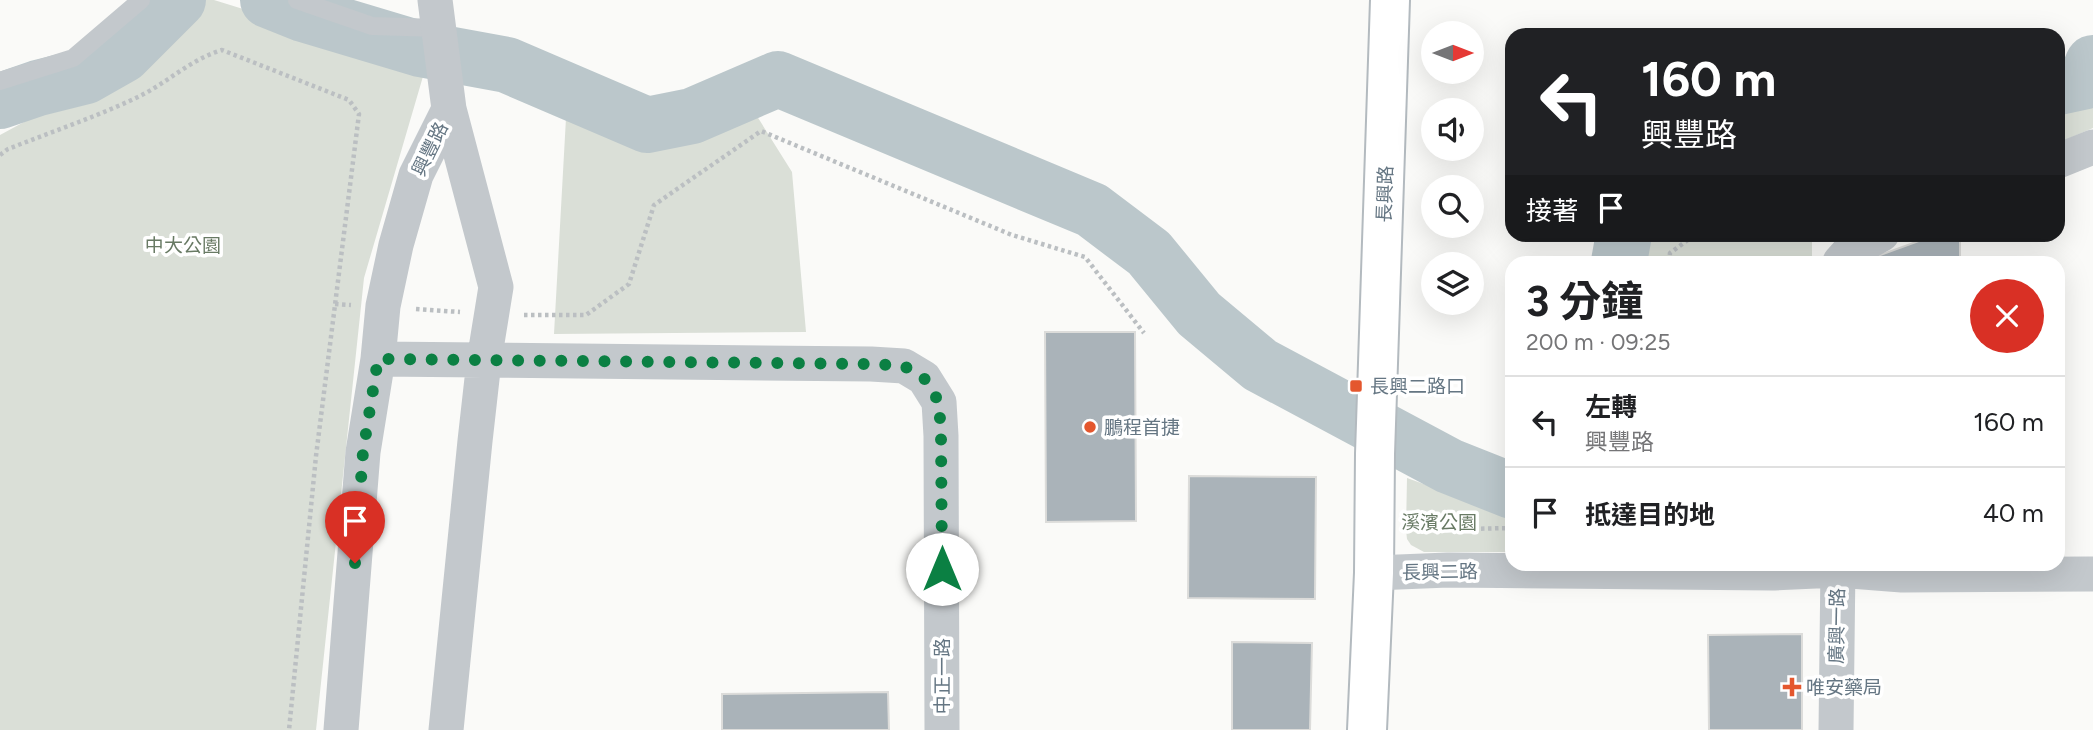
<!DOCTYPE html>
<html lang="zh-TW">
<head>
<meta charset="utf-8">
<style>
  body { margin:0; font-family:Figtree,"Noto Sans TC",sans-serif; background:#f6f6f6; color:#202124; height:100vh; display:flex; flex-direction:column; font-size:26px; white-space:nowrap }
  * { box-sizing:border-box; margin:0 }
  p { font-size:23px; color:#757577 }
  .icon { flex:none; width:38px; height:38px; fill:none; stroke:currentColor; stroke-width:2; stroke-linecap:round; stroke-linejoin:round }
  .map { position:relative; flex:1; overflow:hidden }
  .panel { position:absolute; left:1505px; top:256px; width:560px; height:315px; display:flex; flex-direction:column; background:#fff; border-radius:21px; box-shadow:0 7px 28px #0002 }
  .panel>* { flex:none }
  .hud { position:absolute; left:1505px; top:28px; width:560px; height:214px; border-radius:21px; box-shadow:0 7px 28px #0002; background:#202124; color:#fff; overflow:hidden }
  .needle { width:46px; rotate:90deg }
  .buttons { position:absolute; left:1421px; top:21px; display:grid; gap:14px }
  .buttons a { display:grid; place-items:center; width:63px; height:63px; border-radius:50%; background:#fff; box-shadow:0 7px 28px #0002; font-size:35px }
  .pin { position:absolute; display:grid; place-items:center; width:60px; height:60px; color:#fff; margin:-72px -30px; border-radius:50% 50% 50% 0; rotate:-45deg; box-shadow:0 0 7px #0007 }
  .pin .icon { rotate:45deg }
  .me { position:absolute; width:77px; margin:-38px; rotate:0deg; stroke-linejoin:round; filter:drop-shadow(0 0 5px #0008) }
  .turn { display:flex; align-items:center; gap:24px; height:147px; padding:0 21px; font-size:32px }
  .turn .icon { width:91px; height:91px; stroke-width:2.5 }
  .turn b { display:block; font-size:49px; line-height:60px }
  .then { display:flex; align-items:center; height:66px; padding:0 21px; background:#0003; gap:14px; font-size:26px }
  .round { display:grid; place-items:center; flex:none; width:74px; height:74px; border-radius:37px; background:#f6f6f6 }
  .headline { display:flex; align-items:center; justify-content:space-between; height:119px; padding:0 21px }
  h1 { font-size:42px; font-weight:700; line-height:52px }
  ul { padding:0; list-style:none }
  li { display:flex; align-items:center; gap:21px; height:91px; padding:0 21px; border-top:2px solid #e0e0e0 }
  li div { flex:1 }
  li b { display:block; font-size:26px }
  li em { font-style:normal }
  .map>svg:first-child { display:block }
  .green { fill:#dadfd7 }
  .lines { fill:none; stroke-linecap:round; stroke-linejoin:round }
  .river { stroke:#bbc7cb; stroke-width:56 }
  .building { fill:#aab3b9; stroke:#dcdcda; stroke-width:2 }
  .secondary-casing { stroke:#b3babf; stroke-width:42 }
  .path { stroke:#bbbfc2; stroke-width:4.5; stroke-dasharray:3.5 3.5; stroke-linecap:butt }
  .service { stroke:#c3c8cc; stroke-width:18 }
  .minor { stroke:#c3c8cc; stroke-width:35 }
  .secondary { stroke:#fff; stroke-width:38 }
  .route { stroke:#0b8043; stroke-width:12; stroke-dasharray:0 21.6 }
  .poi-dot { fill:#e4572e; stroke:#fff; stroke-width:2.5 }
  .labels { text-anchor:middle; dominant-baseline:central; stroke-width:7; stroke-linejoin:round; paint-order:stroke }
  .street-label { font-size:19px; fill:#657683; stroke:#fff }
  .park-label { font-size:19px; fill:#687a64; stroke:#fff }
  .poi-label { font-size:19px; fill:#657683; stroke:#fff; text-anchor:start }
</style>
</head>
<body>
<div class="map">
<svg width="2093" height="730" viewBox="0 0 2093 730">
  <rect width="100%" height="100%" fill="#fafaf8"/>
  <!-- green -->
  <path class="green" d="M202,0H214L279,20L424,73L364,278L316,730H0V135L48,109L151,57Z
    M2093,94V128L2058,143V111L2081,105Z
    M755,113L792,172L806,332L554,334L566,118L639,146L670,139Z
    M1638,235V234L1829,235L1812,241V262H1632Z
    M1407,478L1493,509L1512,513V552H1424L1411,545L1407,539L1406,530Z"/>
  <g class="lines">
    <!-- river -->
    <path class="river" d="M268,0L303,14L420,49L507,65L647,125L692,116L778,79L1092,210L1149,253L1199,314L1260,365L1449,466L1512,491
      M2058,87L2086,81L2093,63
      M0,101L38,88L86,76L123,55L178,0
      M1619,262L1624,234"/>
  </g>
  <!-- building -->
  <path class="building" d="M1938,234H1960V262H1861Z
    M1045,332H1135L1136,521L1046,522Z
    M1189,476L1316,477L1315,599L1188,598Z
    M1802,634V730H1709L1708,635Z
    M1232,642L1312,643L1310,730H1232Z
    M888,692L889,730H722V694Z"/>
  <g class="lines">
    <defs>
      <path id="secondary" d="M1367,730L1374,573L1375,454L1390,0"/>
    </defs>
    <!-- secondary casing -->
    <use href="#secondary" class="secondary-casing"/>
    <!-- path -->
    <path class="path" d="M0,155L8,149C51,132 96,117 138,97C167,83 191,59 222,50L349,100L359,114L316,456L289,730
      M1669,262L1670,253L1696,234
      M335,304L351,305
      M416,309L460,312
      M524,315H586L629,284L654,205L761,131L1012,235L1085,257L1144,333
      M1418,530L1512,528"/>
    <!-- service -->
    <path class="service" d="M297,0L372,26L438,28
      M0,81L73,58L141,0"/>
    <!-- minor -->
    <path class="minor" d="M435,0L449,109L496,287L484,361L475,441L446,730
      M2058,161L2093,147
      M1840,262L1848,253L1882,234
      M378,359L871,364L904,366L924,378L939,402L941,436L942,730
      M1374,573L1448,570L1774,573L1838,570L1902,575L2093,574
      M341,730L363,452L378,359L383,306L396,245L416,175L449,109
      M1836,730L1838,564"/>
    <!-- secondary -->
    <use href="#secondary" class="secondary"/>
  </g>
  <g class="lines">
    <!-- route -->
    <path class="route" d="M355,563L363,452L378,359L871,364L904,366L924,378L939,402L941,436L942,569"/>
  </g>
  <!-- markers -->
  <g class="poi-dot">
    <rect x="1349" y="379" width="14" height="14" rx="3.5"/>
    <circle cx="1090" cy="427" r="7"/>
    <path d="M1788.5 676.5h7v7h7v7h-7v7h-7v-7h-7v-7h7z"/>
  </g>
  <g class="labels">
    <!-- street labels -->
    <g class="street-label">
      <text transform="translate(430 149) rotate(-64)">興豐路</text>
      <text transform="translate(1385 194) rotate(-88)">長興路</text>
      <text transform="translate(1440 572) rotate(-1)">長興二路</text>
      <text transform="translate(1837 626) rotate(-89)">廣興一路</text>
      <text transform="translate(942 676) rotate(-90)">中正一路</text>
    </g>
    <!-- park labels -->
    <g class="park-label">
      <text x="183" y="245">中大公園</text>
      <text x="1439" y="522">溪濱公園</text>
    </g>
    <!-- poi labels -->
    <g class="poi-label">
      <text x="1370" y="386">長興二路口</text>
      <text x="1104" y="427">鵬程首捷</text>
      <text x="1806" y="687">唯安藥局</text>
    </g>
  </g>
</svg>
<div class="buttons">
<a><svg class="needle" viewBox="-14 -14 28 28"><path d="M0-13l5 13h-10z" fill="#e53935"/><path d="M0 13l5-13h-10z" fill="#757577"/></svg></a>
<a><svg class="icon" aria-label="sound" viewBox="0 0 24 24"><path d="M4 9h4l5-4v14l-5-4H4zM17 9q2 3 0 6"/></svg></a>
<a><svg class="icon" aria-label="search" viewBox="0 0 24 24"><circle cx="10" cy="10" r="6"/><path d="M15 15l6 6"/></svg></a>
<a><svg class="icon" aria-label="layers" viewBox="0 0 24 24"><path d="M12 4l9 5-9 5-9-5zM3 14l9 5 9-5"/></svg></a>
</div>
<div class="pin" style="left:355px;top:563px;background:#d93025"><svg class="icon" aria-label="arrive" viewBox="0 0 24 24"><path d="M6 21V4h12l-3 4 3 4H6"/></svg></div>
<svg class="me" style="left:942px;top:569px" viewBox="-20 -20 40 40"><circle r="19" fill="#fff"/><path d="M0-13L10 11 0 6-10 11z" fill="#0b8043"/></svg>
<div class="hud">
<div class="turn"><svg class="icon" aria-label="left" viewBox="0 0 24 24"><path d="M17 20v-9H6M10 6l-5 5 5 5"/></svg><div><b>160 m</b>興豐路</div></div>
<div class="then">接著<svg class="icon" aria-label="arrive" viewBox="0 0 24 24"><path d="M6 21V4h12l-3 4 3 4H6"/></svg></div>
</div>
<section class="panel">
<div class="headline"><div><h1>3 分鐘</h1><p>200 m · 09:25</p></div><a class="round" style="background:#d93025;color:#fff"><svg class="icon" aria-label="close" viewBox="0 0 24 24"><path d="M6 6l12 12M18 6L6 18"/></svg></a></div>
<ul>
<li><svg class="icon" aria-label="left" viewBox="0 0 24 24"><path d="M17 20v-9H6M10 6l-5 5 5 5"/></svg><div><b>左轉</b><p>興豐路</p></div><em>160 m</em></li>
<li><svg class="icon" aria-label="arrive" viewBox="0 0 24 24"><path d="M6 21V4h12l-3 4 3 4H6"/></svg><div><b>抵達目的地</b></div><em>40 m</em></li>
</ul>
</section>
</div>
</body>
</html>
